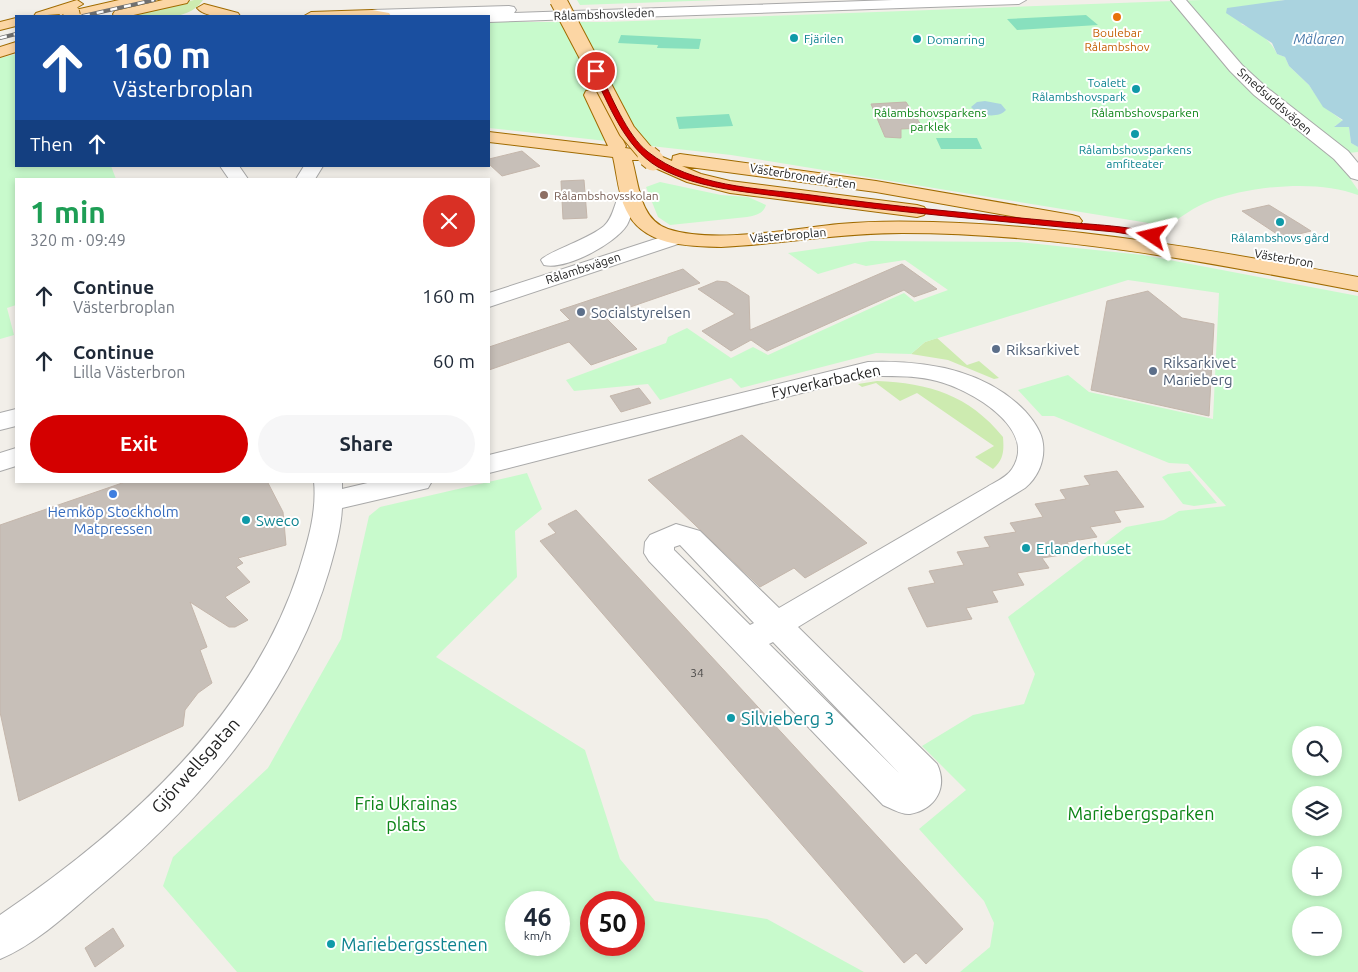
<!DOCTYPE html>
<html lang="en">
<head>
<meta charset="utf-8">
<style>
  body { margin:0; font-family:Ubuntu,sans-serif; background:#f6f6f7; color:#1f2937; height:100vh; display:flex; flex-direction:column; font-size:19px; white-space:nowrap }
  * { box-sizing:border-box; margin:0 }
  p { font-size:16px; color:#747a83 }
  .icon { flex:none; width:28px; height:28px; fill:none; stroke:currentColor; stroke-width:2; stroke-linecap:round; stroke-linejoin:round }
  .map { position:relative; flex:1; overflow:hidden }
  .sheet { position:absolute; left:15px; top:178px; width:475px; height:305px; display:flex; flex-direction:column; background:#fff; border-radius:0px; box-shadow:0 2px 8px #0003 }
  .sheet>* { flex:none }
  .guide { position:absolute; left:15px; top:15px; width:475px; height:152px; border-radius:0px; box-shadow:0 2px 8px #0003; background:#1a4fa0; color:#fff; overflow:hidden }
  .buttons { position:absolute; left:1292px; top:726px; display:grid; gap:10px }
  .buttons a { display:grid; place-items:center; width:50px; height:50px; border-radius:50%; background:#fff; box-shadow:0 2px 8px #0003; font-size:25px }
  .speed { position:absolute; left:505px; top:891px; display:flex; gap:10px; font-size:25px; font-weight:700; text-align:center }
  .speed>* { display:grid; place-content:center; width:65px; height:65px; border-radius:50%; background:#fff; box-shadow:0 2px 8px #0003; line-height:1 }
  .speed small { font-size:12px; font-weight:400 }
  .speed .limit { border:8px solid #d22; background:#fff; color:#111 }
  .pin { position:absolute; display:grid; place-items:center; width:42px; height:42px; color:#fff; margin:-21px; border:2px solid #fff; border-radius:50%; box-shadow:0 1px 5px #0007 }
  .me { position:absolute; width:55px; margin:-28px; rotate:280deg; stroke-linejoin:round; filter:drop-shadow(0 0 4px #0008) }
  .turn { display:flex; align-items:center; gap:18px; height:105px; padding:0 15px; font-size:22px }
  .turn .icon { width:65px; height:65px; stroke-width:2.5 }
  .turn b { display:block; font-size:35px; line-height:42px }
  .then { display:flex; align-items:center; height:48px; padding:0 15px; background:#0003; gap:10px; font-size:19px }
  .round { display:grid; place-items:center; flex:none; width:52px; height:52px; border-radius:26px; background:#f6f6f7 }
  .head { display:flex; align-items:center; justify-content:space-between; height:85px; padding:0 15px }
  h1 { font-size:30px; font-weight:600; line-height:38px; color:#1e9e55 }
  .button { display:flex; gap:10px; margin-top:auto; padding:10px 15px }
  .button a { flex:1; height:58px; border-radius:30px; background:#d40000; color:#fff; font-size:20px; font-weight:600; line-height:58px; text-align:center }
  .button a+a { background:#f6f6f7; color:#1f2937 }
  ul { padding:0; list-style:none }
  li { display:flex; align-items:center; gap:15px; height:65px; padding:0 15px }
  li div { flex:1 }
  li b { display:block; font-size:19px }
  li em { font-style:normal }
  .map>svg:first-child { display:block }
  .grass { fill:#cdebb0 }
  .park { fill:#c8facc; fill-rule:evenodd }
  .pitch { fill:#88e0be }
  .water { fill:#aad3df }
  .building { fill:#c7bfb8; stroke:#c4b6ab }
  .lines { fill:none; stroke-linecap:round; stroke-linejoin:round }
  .minor-casing { stroke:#a9a9a9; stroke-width:2 }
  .major-casing { stroke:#a06b00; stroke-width:2 }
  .minor { fill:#fff; fill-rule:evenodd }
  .major { fill:#fcd6a4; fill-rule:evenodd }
  .rail-casing { stroke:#707070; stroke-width:4 }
  .rail { stroke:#fff; stroke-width:2.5; stroke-dasharray:7; stroke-linecap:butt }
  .major-bridge-far1-casing { stroke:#a06b00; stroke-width:18; stroke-linecap:butt }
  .major-bridge-casing { stroke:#a06b00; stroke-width:23; stroke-linecap:butt }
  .major-bridge-far1 { stroke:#fcd6a4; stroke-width:16 }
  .major-bridge { stroke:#fcd6a4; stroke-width:21 }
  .route { fill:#d40000; stroke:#8a0000 }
  .food-dot { fill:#e8710a; stroke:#fff; stroke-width:2 }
  .culture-dot { fill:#0f9aa8; stroke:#fff; stroke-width:2 }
  .education-dot { fill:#8d6e63; stroke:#fff; stroke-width:2 }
  .service-dot { fill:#5c6f8a; stroke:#fff; stroke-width:2 }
  .shop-dot { fill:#3f7fe0; stroke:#fff; stroke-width:2 }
  .labels { text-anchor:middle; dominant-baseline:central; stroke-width:4; stroke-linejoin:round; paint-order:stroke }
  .far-street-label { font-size:12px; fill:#222; stroke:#fff }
  .far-food-label { font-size:12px; fill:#c56008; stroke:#fff }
  .far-culture-label { font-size:12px; fill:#0d838f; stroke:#fff; text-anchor:start }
  .far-park-label { font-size:12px; fill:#0c8416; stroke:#fff }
  .far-education-label { font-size:12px; fill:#785e54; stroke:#fff; text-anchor:start }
  .number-label { font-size:12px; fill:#4b4948 }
  .far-water-label { font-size:14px; font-style:italic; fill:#4a7aab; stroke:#fff }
  .service-label { font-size:15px; fill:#4e5e75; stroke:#fff; text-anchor:start }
  .street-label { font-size:15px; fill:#222; stroke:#fff }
  .shop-label { font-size:15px; fill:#366cbe; stroke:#fff }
  .culture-label { font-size:15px; fill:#0d838f; stroke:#fff; text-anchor:start }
  .near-culture-label { font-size:18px; fill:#0d838f; stroke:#fff; text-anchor:start }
  .near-street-label { font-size:18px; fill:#222; stroke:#fff }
  .near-park-label { font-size:18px; fill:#0c8416; stroke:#fff }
</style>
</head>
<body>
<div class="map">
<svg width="1358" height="972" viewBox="0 0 1358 972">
  <rect width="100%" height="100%" fill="#f2efe9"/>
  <!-- grass -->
  <path class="grass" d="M194,0H203C187,24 149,16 124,16Z
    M937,338L967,365L979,361L999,378L994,379L948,360L911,354L925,342Z
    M877,381C929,383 969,395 1003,437C1004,450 1004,460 993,469L975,457L994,446L917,393L900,401L876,383L862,387L858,384Z"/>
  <!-- park -->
  <path class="park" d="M577,0H719L580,5Z
    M1201,0H1285L1278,1L1241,24C1257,30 1270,39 1277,54L1285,57L1289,66L1309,85L1323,106L1343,121L1335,126L1349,127L1351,143L1358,147V152L1348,153L1344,170L1358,190V195C1318,179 1250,186 1210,201C1195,206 1180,218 1167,226L731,155L489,128V22H606Z
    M16,54V166H111L116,179H16V305L7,308L14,335L0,339V58Z
    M660,182L721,195L748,197L766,205C763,214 756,215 747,217L670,225L658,217L646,187Z
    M871,241L1019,242L1143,255L1358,296V972H960L990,947L994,923L984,901L919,829L966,790L922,746L973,715L1024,704L1035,674L1008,617L1126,527L1164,520L1179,511L1226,506L1188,464L1169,463L1054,416H1042L1018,390L1068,375L1089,392L1213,419L1219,293L1128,280L925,342L911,354L876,353L741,388L731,378L660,400L648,384L574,391L566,380L666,343L668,337L687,328L731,358L753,347L768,355L904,293L915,302L948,290L905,260L866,266L855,263L818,274L788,253ZM1301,735H1334V768H1301ZM1301,795H1334V828H1301ZM1301,855H1334V888H1301ZM1301,915H1334V948H1301Z
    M1190,471L1217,503L1194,506L1183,504L1162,477L1168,474Z
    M527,473L542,509L515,531L517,577L436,657L585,750L620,859L655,901L767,919L864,972H237L163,886L173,857L268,768L341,639L369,516L380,507ZM516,902H559V945H516ZM634,902V945H591V902Z"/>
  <!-- pitch -->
  <path class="pitch" d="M1086,15L1098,25L1017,30L1007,19Z
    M621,35L701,39L699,49L657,48L658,45L618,43Z
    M729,114L733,126L679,129L676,117Z
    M936,138H977L982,149H941Z"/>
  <!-- water -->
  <path class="water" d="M1285,0H1358V147L1351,143L1349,127H1334L1343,120L1323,107L1309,85L1289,66L1285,57L1277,54L1272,43L1226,13L1227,8Z
    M985,101L1001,104L1006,110C998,119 978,116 971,107L977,102Z"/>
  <!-- building -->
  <path class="building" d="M906,102L923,128L901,129V138L885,137L871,104Z
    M522,151L540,166L502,176L489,164V159Z
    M584,180L587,218L563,219L561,181Z
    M1269,205L1300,224L1311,231L1283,238L1242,211Z
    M902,264L937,289L914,297L904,290L767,351L751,340L731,351L702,331L735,314L698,289L717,281L727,282L749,296L750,330Z
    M683,269L700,283L604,316L637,349L591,365L569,342L489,370V347L570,320L560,310Z
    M1148,291L1182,318L1214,324L1209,416L1091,390L1107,301Z
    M639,388L651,403L621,412L610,396Z
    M742,435L855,533L867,543L805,578L794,568L760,587L648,480Z
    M1117,471L1144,507L1114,511L1121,522L1090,527L1097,537L1067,542L1074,553L1042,558L1049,568L1017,573L1024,585L992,591L998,602L966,608L972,619L927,627L908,588L935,583L929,571L964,565L957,552L990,547L984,537L1016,532L1010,523L1043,517L1035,504L1066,499L1060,490L1090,485L1084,476Z
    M128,481H267L283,512L286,545L238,558L243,563L236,567L250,582L225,597L248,620L235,627H229L190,602L207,647L200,650L212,683L198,693L185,710L183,726L19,801L0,712V525Z
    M576,510L963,929L926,964L916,953L904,963L540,541L556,533L548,524Z
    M113,928L124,946L95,967L85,948Z"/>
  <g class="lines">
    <defs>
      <path id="minor" d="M893,0H1026L1019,4L489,22V16L484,15L366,16L365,14L372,10L509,6L514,7L516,10L514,13Z
        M1171,0H1186L1242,65L1266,87L1348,151L1358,163V180L1351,178L1334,159L1254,95L1230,71Z
        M220,166H239L248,179H229Z
        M304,166H323L315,179H296Z
        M630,186L637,188L640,192C633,202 633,214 627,225C615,244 566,270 544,265L541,260C547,252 589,239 604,226C615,216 614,200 623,188Z
        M677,232L684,234L687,238L684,242L489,307V293Z
        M868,362C923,360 985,369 1025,411C1033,420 1042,432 1043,444C1045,461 1038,477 1025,488L798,627L937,764C948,787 936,809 910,814C902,815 890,808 883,805L649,561L644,553L645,542L650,535L676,524L700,531L779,608L987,487C995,482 1007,477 1012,469C1039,428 969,389 937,381C915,375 891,376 868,376L489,473V455ZM680,545L754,623L750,625L674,550V547ZM773,642L899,773L769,644Z
        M16,409V426L0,430V413Z
        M16,448V466L0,471V453Z
        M314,481H342V489L376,481H432L428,488L342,508C341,529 335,550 329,571C290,702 196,807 92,893C64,917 34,945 0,959V915C124,831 252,717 299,570C308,541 317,512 314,481Z"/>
      <path id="major" d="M77,0L83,4L71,11L119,0H145L143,3L84,16H59L60,14L34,16L36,13Z
        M163,0H189L187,3L129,16H114L113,14L115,11Z
        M204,4L238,13L240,16C228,17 205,18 197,8Z
        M372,10L389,13L391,16H304L311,12Z
        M16,18V26L0,30V22Z
        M16,42V52L0,57V47Z
        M592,90L598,91L600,95L626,146L625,148L647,151L649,155L660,156L672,161L673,156L680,154L876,181L1072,215L1079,217L1082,221L1079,225L1072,227L876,192L682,166L701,174L730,181L917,205L924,207L927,211L924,215L917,217L730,193L687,182L646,164L644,160H632C639,184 639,219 668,229C714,244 790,229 839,224C870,221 901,221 933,222C1076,226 1217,251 1358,277V291C1207,262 1056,233 902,233C841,233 782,244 721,247C686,246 643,246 626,210C618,194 617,174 613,157L489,142V132L608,146L584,95L586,91Z"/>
    </defs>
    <!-- minor casing -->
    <use href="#minor" class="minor-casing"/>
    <!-- major casing -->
    <use href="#major" class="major-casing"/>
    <!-- minor -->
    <use href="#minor" class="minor"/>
    <!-- major -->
    <use href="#major" class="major"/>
    <defs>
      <path id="rail" d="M83,16L154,0
        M0,38L16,34"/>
    </defs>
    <!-- rail casing -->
    <use href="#rail" class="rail-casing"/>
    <!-- rail -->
    <use href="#rail" class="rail"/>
    <defs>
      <path id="major-bridge-far1" d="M558,0L627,131L649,157
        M71,12L72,16"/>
      <path id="major-bridge" d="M648,156L653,160"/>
    </defs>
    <!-- major-bridge-far1 casing -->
    <use href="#major-bridge-far1" class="major-bridge-far1-casing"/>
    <!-- major-bridge casing -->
    <use href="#major-bridge" class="major-bridge-casing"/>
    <!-- major-bridge-far1 -->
    <use href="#major-bridge-far1" class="major-bridge-far1"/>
    <!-- major-bridge -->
    <use href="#major-bridge" class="major-bridge"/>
  </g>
  <!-- route -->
  <path class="route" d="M596,69L599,71C611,95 627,136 648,152C693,187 756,188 811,195C895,207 979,214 1063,222C1081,224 1144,226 1156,236L1152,238L1115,232C1009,222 903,213 798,199C753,192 699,190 658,167C624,147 609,104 592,71Z"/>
  <!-- markers -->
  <circle class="food-dot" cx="1117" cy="17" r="5"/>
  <g class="culture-dot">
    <circle cx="794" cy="38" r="5"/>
    <circle cx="917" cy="39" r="5"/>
    <circle cx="1136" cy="89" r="5"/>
    <circle cx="1135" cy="134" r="5"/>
    <circle cx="1280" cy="222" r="5"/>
    <circle cx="246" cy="520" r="5"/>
    <circle cx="1026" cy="548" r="5"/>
    <circle cx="731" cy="718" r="5"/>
    <circle cx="331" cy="944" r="5"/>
  </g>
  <circle class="education-dot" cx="544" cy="195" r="5"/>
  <g class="service-dot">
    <circle cx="581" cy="312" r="5"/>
    <circle cx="996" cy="349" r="5"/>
    <circle cx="1153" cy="371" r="5"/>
  </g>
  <circle class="shop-dot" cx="113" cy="494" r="5"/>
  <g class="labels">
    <!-- far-street labels -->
    <g class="far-street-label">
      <text transform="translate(604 14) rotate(-2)">Rålambshovsleden</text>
      <text transform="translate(1275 101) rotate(41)">Smedsuddsvägen</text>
      <text transform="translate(803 176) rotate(9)">Västerbronedfarten</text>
      <text transform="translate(788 235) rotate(-5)">Västerbroplan</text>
      <text transform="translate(1284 258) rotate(10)">Västerbron</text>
      <text transform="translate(583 268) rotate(-18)">Rålambsvägen</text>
    </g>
    <!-- far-food labels -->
    <g class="far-food-label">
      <text x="1117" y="32">Boulebar<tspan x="1117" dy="14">Rålambshov</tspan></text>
    </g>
    <!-- far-culture labels -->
    <g class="far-culture-label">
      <text x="804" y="38">Fjärilen</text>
      <text x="927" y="39">Domarring</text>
      <text x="1126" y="82" text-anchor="end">Toalett<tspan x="1126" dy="14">Rålambshovspark</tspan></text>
      <text x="1135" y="149" text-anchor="middle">Rålambshovsparkens<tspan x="1135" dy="14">amfiteater</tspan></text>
      <text x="1280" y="237" text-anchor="middle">Rålambshovs gård</text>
    </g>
    <!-- far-park labels -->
    <g class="far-park-label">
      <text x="930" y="112">Rålambshovsparkens<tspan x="930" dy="14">parklek</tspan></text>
      <text x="1145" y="112">Rålambshovsparken</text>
    </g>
    <!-- far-education labels -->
    <g class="far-education-label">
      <text x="554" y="195">Rålambshovsskolan</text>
    </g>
    <!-- number labels -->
    <g class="number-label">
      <text x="697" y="672">34</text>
    </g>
    <!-- far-water labels -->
    <g class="far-water-label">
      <text x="1319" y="39">Mälaren</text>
    </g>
    <!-- service labels -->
    <g class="service-label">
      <text x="591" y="312">Socialstyrelsen</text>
      <text x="1006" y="349">Riksarkivet</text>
      <text x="1163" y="362">Riksarkivet<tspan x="1163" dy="17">Marieberg</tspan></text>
    </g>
    <!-- street labels -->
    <g class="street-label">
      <text transform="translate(826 381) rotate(-12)">Fyrverkarbacken</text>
    </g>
    <!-- shop labels -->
    <g class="shop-label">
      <text x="113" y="511">Hemköp Stockholm<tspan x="113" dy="17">Matpressen</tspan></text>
    </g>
    <!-- culture labels -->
    <g class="culture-label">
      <text x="256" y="520">Sweco</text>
      <text x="1036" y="548">Erlanderhuset</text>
    </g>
    <!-- near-culture labels -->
    <g class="near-culture-label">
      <text x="741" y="718">Silvieberg 3</text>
      <text x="341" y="944">Mariebergsstenen</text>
    </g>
    <!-- near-street labels -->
    <g class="near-street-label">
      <text transform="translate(195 765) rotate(-48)">Gjörwellsgatan</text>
    </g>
    <!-- near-park labels -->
    <g class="near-park-label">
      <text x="406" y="803">Fria Ukrainas<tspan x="406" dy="21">plats</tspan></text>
      <text x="1141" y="813">Mariebergsparken</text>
    </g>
  </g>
</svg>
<div class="buttons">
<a><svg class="icon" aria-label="search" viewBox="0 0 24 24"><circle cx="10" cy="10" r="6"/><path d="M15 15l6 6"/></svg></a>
<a><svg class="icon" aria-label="layers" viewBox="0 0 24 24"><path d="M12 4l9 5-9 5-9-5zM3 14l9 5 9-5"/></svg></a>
<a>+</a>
<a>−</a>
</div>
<div class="speed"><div>46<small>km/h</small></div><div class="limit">50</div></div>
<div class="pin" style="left:596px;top:71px;background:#d93025"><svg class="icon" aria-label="arrive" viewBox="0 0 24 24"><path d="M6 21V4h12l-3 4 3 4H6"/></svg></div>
<svg class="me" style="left:1152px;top:236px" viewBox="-20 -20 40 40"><path d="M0-17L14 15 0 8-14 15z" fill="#d40000" stroke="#fff" stroke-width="4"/></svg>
<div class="guide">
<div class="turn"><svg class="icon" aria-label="ahead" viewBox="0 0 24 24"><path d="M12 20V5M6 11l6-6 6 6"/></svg><div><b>160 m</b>Västerbroplan</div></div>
<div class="then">Then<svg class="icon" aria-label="ahead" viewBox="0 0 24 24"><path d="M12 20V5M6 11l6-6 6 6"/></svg></div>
</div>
<section class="sheet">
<div class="head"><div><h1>1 min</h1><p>320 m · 09:49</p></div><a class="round" style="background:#d93025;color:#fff"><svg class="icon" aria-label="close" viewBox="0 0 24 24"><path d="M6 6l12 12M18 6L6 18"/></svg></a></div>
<ul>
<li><svg class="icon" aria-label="ahead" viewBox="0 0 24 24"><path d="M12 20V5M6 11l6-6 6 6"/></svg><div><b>Continue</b><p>Västerbroplan</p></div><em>160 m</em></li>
<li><svg class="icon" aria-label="ahead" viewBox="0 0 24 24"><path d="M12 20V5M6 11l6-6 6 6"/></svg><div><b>Continue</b><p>Lilla Västerbron</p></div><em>60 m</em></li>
</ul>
<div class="button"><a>Exit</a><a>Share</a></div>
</section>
</div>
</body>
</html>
